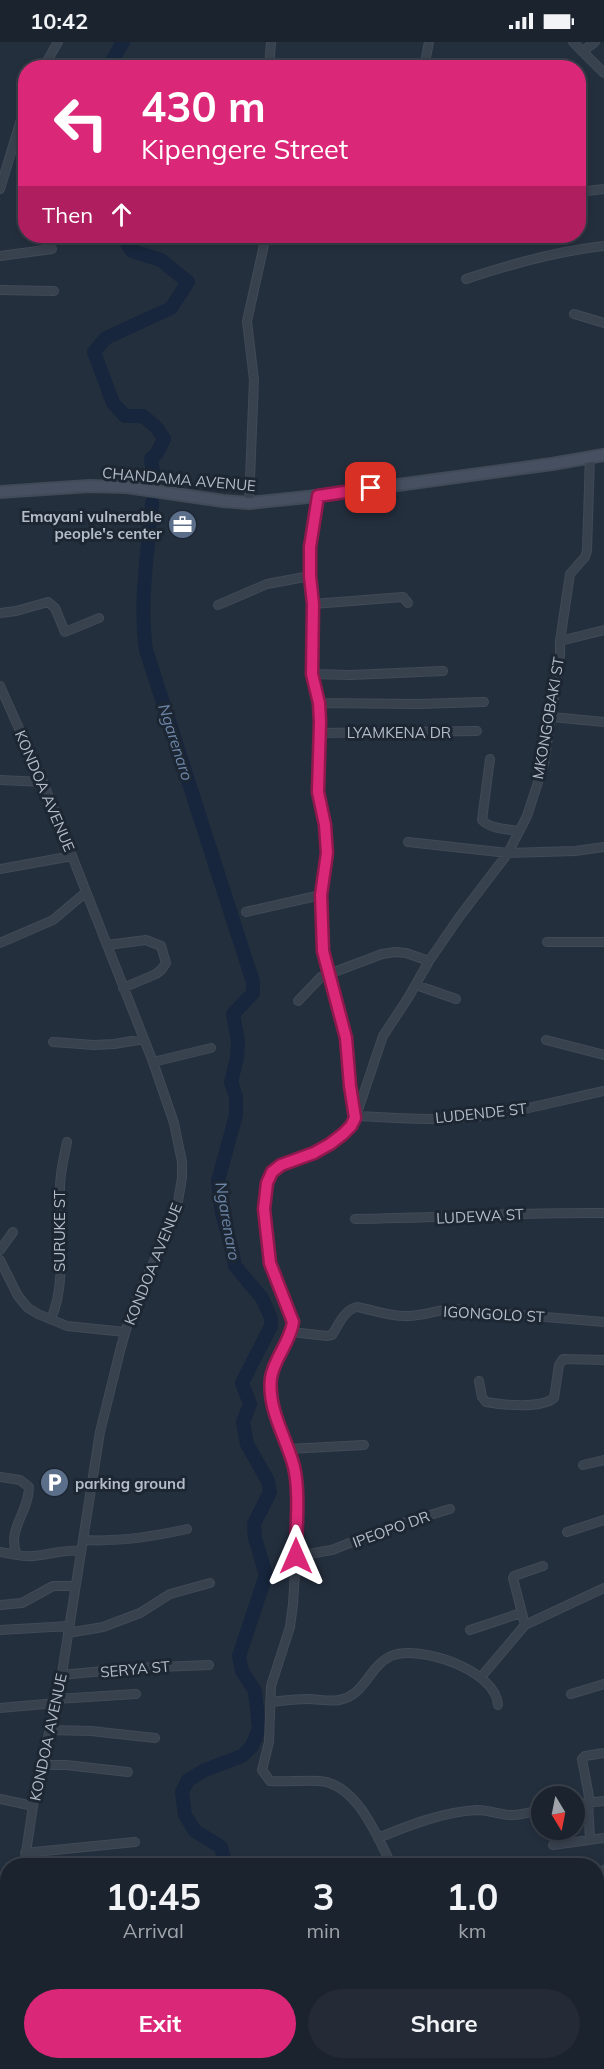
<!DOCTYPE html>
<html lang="en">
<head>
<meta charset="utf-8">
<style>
  body { margin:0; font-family:Mulish,sans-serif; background:#242b36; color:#f1f3f6; height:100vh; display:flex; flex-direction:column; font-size:22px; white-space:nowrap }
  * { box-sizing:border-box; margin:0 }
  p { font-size:20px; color:#a0a4aa }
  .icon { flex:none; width:33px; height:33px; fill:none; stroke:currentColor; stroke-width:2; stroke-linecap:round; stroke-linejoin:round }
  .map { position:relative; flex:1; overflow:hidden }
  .panel { position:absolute; left:0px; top:1816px; width:604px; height:212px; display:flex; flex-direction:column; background:#1b232e; border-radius:24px 24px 0 0; box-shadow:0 3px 9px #0003,0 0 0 2px #39404a }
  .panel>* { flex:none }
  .guide { position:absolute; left:18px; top:18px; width:568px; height:183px; border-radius:24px; box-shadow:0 3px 9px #0003,0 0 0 2px #39404a; background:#db2777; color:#fff; overflow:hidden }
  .needle { width:39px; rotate:170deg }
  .fabs { position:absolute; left:531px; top:1744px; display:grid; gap:12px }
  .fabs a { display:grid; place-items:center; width:54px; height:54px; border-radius:50%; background:#1b232e; box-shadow:0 3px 9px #0003,0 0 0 2px #39404a; font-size:30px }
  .pin { position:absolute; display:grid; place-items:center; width:51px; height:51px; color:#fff; margin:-26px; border-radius:12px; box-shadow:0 3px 9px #0006 }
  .me { position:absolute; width:66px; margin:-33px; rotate:0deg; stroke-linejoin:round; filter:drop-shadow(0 0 4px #0008) }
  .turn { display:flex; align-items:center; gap:21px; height:126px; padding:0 24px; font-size:27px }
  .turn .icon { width:78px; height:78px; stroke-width:2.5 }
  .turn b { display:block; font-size:42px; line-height:51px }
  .then { display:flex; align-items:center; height:57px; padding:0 24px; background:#0003; gap:12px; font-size:22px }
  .eta { display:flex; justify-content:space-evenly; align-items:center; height:102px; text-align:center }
  .eta b { font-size:36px; font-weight:700; line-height:42px }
  .action { display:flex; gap:12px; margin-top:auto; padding:12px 24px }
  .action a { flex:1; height:69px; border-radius:36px; background:#db2777; color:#fff; font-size:24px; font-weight:700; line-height:69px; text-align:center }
  .action a+a { background:#242b36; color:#f1f3f6 }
  .status { display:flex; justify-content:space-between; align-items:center; height:42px; padding:0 30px; background:#1b232e; direction:ltr }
  .status svg { height:16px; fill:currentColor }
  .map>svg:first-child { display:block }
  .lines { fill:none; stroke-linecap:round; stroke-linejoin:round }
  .river { stroke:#17263c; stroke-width:14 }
  .street-casing { stroke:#414a57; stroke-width:10 }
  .secondary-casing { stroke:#414a57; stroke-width:14 }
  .street { stroke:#38414e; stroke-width:8 }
  .secondary { stroke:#465061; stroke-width:10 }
  .route-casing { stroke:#8e194d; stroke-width:15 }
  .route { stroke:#db2777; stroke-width:10 }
  .labels { text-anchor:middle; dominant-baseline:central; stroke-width:6; stroke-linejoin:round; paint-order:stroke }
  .street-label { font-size:15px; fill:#b4bcc9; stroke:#1d2633 }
  .poi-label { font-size:15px; font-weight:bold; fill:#b4bcc9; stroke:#1d2633; text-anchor:end }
  .water-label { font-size:16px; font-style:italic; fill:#6d86a8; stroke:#1d2633 }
</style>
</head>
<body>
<div class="status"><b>10:42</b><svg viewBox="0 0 49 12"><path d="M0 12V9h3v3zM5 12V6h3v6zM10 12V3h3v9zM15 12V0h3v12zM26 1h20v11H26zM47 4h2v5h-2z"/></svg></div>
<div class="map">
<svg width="604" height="2027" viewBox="0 0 604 2027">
  <rect width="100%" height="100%" fill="#242f3e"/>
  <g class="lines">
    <!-- river -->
    <path class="river" d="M108,26L123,0
      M122,194L132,209L161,218L188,240L171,266L106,296L94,310L113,361L125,374H143L157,386L164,397L157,411L151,417L154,437
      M152,461C148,509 139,560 146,608L253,940V951L233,972L238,999L237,1016L231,1040L236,1055V1073L218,1139L222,1171L232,1208L235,1224L262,1256L271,1276V1284L242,1341L250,1362L243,1380L247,1402L268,1439L270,1450L254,1482L255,1496L266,1533L239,1614L242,1629L255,1649L259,1687L252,1704L242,1714L205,1728L188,1738L182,1750L185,1773L195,1789L221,1805L226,1824
      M363,2020L365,2027"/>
    <defs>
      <path id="street" d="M573,0L604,31
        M583,9L595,0
        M43,26L58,0
        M269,26L271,0
        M424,26L429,0
        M0,147L26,61
        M579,150L604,147
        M0,214L52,207
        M466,237C511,222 557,209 604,204
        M0,248L54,249
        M574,272L604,281
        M317,454L310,505V534L313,562L312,632L319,661L320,680L318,750L325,783L328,811L321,853L323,909L325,923L346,996L349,1044L355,1076L351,1084L343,1092L330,1102L314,1111L281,1123L272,1130L267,1141L264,1167L270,1221L293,1280L292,1290L273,1327L271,1337L276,1371L294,1426L297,1439L296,1514L293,1562L290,1585L271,1644L269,1700L262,1728L270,1739C286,1740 304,1738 320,1739C357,1742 378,1796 392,1824
        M249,461L254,338L247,279L266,194
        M313,562L403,555L408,561
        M218,563L267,542L310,534
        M0,571L16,569L48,560L55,566L65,590L99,576
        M560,599L604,588
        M312,632L351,633L443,629
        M0,644L43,740L153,1020L174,1081L182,1120V1136L176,1171L132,1267L121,1305L100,1390L62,1631L33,1764L24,1824
        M319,661L419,662L484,660
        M552,675L604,680
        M320,691L477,689
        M490,717L482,778C490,787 507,787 519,789
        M0,738L43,740
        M408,800L508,811L575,809L604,805
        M0,827L72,814
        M246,870L321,853
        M547,900H604
        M0,901L53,878L85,851
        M107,903L146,898L161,904L166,921L161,928L156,932L123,946
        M416,943L456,957
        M298,959L321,935L382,912L395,910L406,911L429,919
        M546,998L604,1013
        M53,1000L94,1003L114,1002L144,997
        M153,1020L211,1006
        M356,1074L383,994L408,956L429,919L460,874L508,811L527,774L544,722L560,614V599L570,532L585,515L587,509L590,414
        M356,1074C387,1075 418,1078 449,1077C502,1075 553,1060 604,1049
        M355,1177C438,1176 521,1170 604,1171
        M0,1208L13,1190
        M0,1218L18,1254L28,1266L38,1272L67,1284L125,1290
        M51,1277C67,1241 59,1185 60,1146C60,1131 64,1115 67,1100
        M292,1290L327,1294L332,1293C339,1282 344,1268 357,1265C374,1268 390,1275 408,1274C424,1274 439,1267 454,1267L604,1280
        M479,1339L482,1355L486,1360C503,1363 540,1367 554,1356L559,1323L563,1317L604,1318
        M288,1407L364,1403
        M583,1423L604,1418
        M0,1435L20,1438L29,1445C29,1470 6,1488 17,1513C38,1518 60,1506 81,1509
        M567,1490L604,1478
        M83,1498C118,1500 152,1495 187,1487
        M0,1510L17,1513
        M296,1514L332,1508L390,1485L450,1467
        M0,1563L22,1561L53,1544H75
        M525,1583L513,1536L514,1534L543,1524
        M0,1588L69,1584
        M470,1588L521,1571
        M68,1591L103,1585L140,1571L170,1552L210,1541
        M61,1633L135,1626L209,1623
        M481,1635L525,1583L604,1546
        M571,1652L604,1642
        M56,1657L136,1652
        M270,1660C282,1659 295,1657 307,1657C318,1657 329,1660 339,1658C365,1654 369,1624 391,1614C419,1602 496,1628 498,1663
        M0,1666L56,1661
        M50,1688L91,1689L155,1696
        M43,1723H66L128,1730
        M0,1757L33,1764
        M588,1760L590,1797
        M590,1760L582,1717L585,1714L604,1711
        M574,1762L604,1759
        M378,1796C410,1783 442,1770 477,1768C488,1768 498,1772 509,1773C519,1774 532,1769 542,1768
        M553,1803L604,1796
        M25,1811L135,1800
        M597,1830L604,1828
        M0,1874L8,1876
        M597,1916L604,1914
        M0,1927L8,1928
        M0,2008L8,1966
        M505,2020L506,2027"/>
      <path id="secondary" d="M0,450L89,444L127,445L223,459L249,461L317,454L552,422L604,413"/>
    </defs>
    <!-- street casing -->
    <use href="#street" class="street-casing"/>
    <!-- secondary casing -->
    <use href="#secondary" class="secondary-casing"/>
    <!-- street -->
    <use href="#street" class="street"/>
    <!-- secondary -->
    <use href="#secondary" class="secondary"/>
  </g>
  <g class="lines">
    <defs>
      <path id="route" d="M296,1514C296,1487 300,1450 294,1425C287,1397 267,1367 271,1336C274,1316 290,1301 293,1280L270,1221L264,1167L267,1141L272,1130L281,1123L314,1111L330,1102L343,1092L351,1084L355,1076L350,1044L346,996L323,909L321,853L327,811L325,783L318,750L320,680L319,661L312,632L313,562L310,534V505L318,454L371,446"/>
    </defs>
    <!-- route casing -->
    <use href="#route" class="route-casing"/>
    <!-- route -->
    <use href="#route" class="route"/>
  </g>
  <!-- icons -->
  <defs>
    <symbol id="office-disc" viewBox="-11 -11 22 22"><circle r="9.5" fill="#5c6f8a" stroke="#1d2633"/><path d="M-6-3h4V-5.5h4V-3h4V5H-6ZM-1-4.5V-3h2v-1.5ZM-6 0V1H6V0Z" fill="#fff"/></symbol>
    <symbol id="parking-disc" viewBox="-11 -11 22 22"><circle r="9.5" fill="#5c6f8a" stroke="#1d2633"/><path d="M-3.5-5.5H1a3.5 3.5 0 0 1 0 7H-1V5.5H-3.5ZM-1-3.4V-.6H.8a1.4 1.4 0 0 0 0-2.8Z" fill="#fff"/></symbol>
  </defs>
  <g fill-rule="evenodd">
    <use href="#office-disc" x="166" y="466" width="33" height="33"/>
    <use href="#parking-disc" x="38" y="1424" width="33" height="33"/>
  </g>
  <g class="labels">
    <!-- street labels -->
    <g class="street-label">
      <text transform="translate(179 437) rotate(5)">CHANDAMA AVENUE</text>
      <text transform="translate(548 676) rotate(-80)">MKONGOBAKI ST</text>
      <text x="399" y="690">LYAMKENA DR</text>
      <text transform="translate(45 749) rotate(67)">KONDOA AVENUE</text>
      <text transform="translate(481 1071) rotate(-6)">LUDENDE ST</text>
      <text transform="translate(480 1174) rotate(-3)">LUDEWA ST</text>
      <text transform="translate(59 1189) rotate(-90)">SURUKE ST</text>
      <text transform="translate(153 1222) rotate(-68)">KONDOA AVENUE</text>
      <text transform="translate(494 1272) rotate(3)">IGONGOLO ST</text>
      <text transform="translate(391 1487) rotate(-20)">IPEOPO DR</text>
      <text transform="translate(135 1627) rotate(-5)">SERYA ST</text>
      <text transform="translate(48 1695) rotate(-78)">KONDOA AVENUE</text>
    </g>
    <!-- poi labels -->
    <g class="poi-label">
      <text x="162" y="474">Emayani vulnerable<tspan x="162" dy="17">people's center</tspan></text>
      <text x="75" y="1441" text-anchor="start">parking ground</text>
    </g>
    <!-- water labels -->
    <g class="water-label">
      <text transform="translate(176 700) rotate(72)">Ngarenaro</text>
      <text transform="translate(228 1179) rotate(80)">Ngarenaro</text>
    </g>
  </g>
</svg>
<div class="fabs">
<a><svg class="needle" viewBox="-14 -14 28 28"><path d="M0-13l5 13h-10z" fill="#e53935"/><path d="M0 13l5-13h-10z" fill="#a0a4aa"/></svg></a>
</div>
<div class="pin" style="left:371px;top:446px;background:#d93025"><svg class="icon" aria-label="arrive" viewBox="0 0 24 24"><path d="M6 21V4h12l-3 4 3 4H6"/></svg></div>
<svg class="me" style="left:296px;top:1514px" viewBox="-20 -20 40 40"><path d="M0-17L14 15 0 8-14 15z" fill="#db2777" stroke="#fff" stroke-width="4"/></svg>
<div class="guide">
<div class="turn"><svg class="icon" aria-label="left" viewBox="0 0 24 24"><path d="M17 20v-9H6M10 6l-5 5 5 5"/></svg><div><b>430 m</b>Kipengere Street</div></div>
<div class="then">Then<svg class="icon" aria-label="ahead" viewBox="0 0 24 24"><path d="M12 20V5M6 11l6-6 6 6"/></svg></div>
</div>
<section class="panel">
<div class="eta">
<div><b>10:45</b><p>Arrival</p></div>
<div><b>3</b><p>min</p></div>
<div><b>1.0</b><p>km</p></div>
</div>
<div class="action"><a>Exit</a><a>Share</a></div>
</section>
</div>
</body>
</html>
